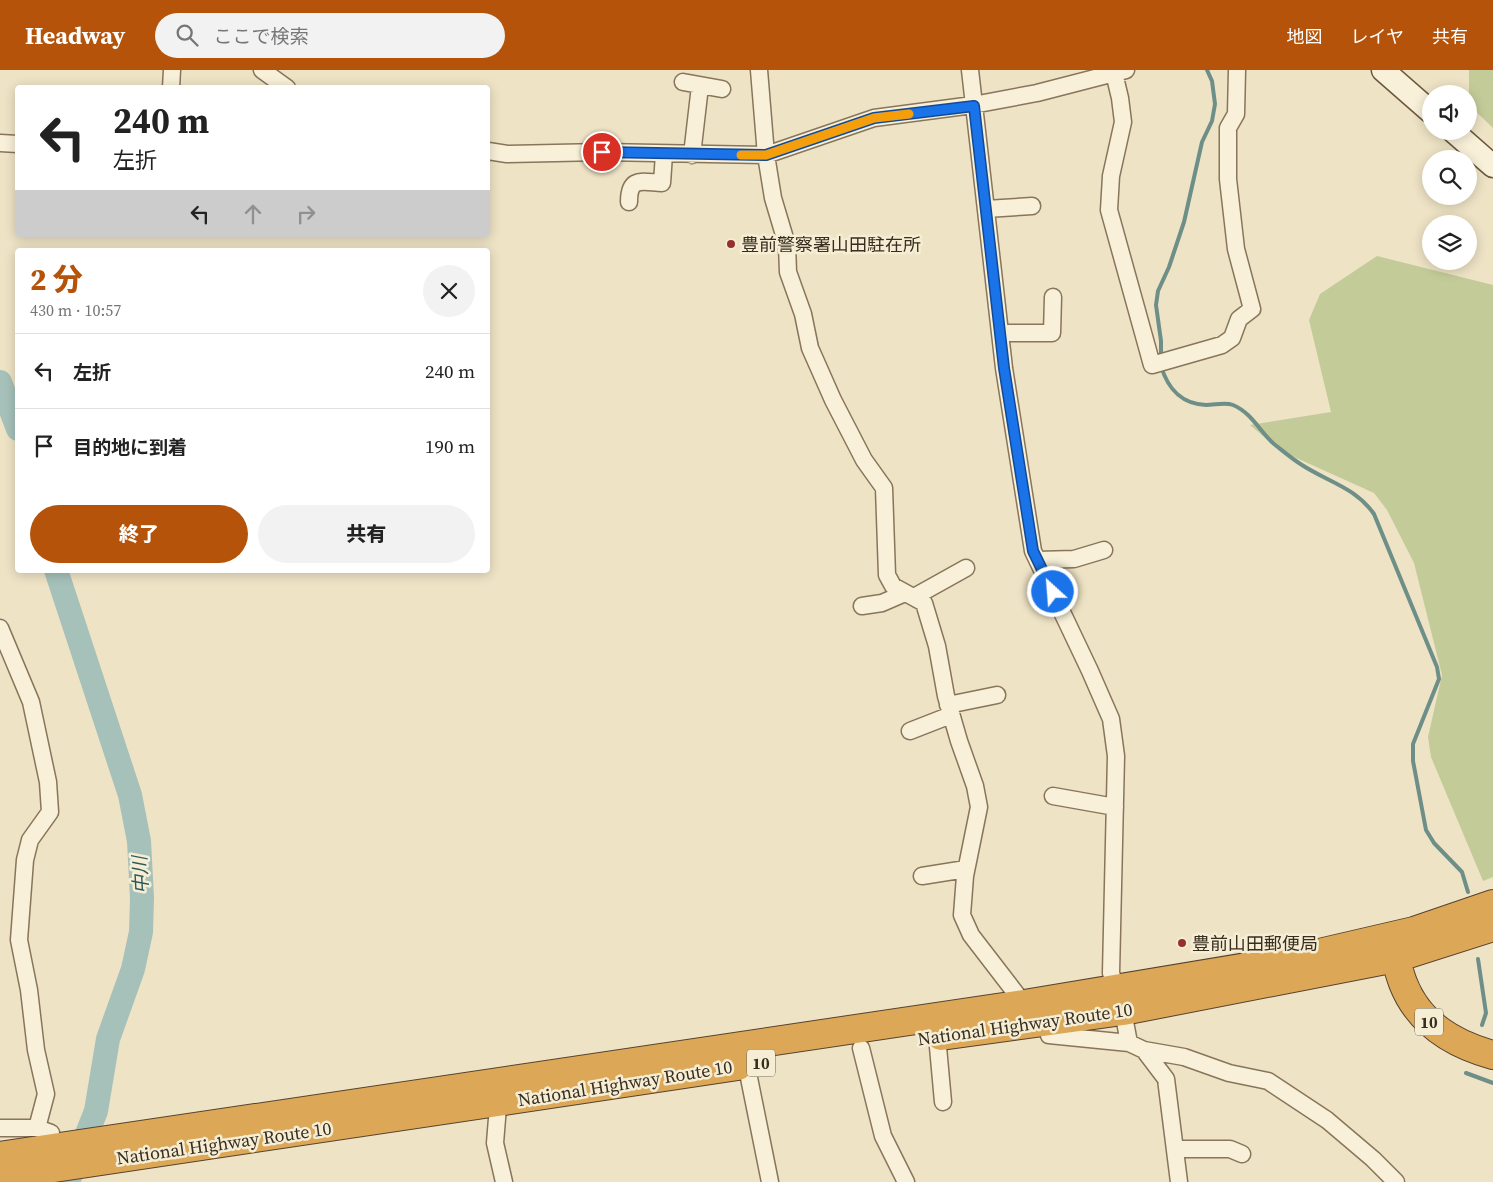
<!DOCTYPE html>
<html lang="ja">
<head>
<meta charset="utf-8">
<style>
  body { margin:0; font-family:"Source Serif 4","Noto Sans JP",serif; background:#f2f2f2; color:#222; height:100vh; display:flex; flex-direction:column; font-size:19px; white-space:nowrap }
  * { box-sizing:border-box; margin:0 }
  p { font-size:16px; color:#767676 }
  .icon { flex:none; width:28px; height:28px; fill:none; stroke:currentColor; stroke-width:2; stroke-linecap:round; stroke-linejoin:round }
  .map { position:relative; flex:1; overflow:hidden }
  .drawer { position:absolute; left:15px; top:178px; width:475px; height:325px; display:flex; flex-direction:column; background:#fff; border-radius:5px; box-shadow:0 2px 12px #0003 }
  .drawer>* { flex:none }
  .top-card { position:absolute; left:15px; top:15px; width:475px; height:152px; border-radius:5px; box-shadow:0 2px 12px #0003; background:#fff; color:#222; overflow:hidden }
  .fabs { position:absolute; left:1422px; top:15px; display:grid; gap:10px }
  .fabs a { display:grid; place-items:center; width:55px; height:55px; border-radius:50%; background:#fff; box-shadow:0 2px 12px #0003; font-size:25px }
  .pin { position:absolute; display:grid; place-items:center; width:42px; height:42px; color:#fff; margin:-21px; border:2px solid #fff; border-radius:50%; box-shadow:0 1px 5px #0007 }
  .me { position:absolute; width:55px; margin:-28px; rotate:334deg; stroke-linejoin:round; filter:drop-shadow(0 0 4px #0008) }
  .turn { display:flex; align-items:center; gap:18px; height:105px; padding:0 15px; font-size:22px }
  .turn .icon { width:65px; height:65px; stroke-width:2.5 }
  .turn b { display:block; font-size:35px; line-height:42px }
  .lanes { display:flex; align-items:center; height:48px; padding:0 15px; background:#0003; justify-content:center; gap:25px; direction:ltr }
  .lanes .off { opacity:.35 }
  .round { display:grid; place-items:center; flex:none; width:52px; height:52px; border-radius:26px; background:#f2f2f2 }
  .headline { display:flex; align-items:center; justify-content:space-between; height:85px; padding:0 15px }
  h1 { font-size:30px; font-weight:800; line-height:38px; color:#b45309 }
  .action { display:flex; gap:10px; margin-top:auto; padding:10px 15px }
  .action a { flex:1; height:58px; border-radius:30px; background:#b45309; color:#fff; font-size:20px; font-weight:800; line-height:58px; text-align:center }
  .action a+a { background:#f2f2f2; color:#222 }
  ul { padding:0; list-style:none }
  li { display:flex; align-items:center; gap:15px; height:75px; padding:0 15px; border-top:1px solid #e0e0e0 }
  li div { flex:1 }
  li b { display:block; font-size:19px }
  li em { font-style:normal }
  header { display:flex; align-items:center; gap:30px; box-sizing:border-box; height:70px; padding:0 25px; background:#b45309; color:#fff }
  header strong { font-size:24px }
  nav { display:flex; gap:28px; margin-inline-start:auto; font-size:18px }
  .search { width:350px; height:45px; background:#f2f2f2; display:flex; align-items:center; gap:12px; box-sizing:border-box; padding:0 18px; border-radius:28px; color:#767676; font-size:19px }
  .map>svg:first-child { display:block }
  .green { fill:#c3cc99 }
  .lines { fill:none; stroke-linecap:round; stroke-linejoin:round }
  .stream { stroke:#6d8f88; stroke-width:4 }
  .river { stroke:#a6c1ba; stroke-width:24 }
  .street-casing { stroke:#88755b; stroke-width:19 }
  .secondary-casing { stroke:#6a563e; stroke-width:25 }
  .highway-casing { stroke:#56432f; stroke-width:30 }
  .street { stroke:#f8f0d8; stroke-width:16 }
  .secondary { stroke:#f8f0d8; stroke-width:22 }
  .highway { stroke:#dca757; stroke-width:28 }
  .route-casing { stroke:#114b97; stroke-width:12 }
  .route { stroke:#1a73e8; stroke-width:9 }
  .slow { stroke:#f59e0b; stroke-width:9 }
  .poi-dot { fill:#97302c; stroke:#f5edd4; stroke-width:2 }
  .labels { text-anchor:middle; dominant-baseline:central; stroke-width:5; stroke-linejoin:round; paint-order:stroke }
  .shield { fill:#f5edd4; stroke:#716755; stroke-width:1 }
  .shield-label { font-size:16px; font-weight:bold; fill:#392d1f }
  .poi-label { font-size:18px; fill:#392d1f; stroke:#f5edd4; text-anchor:start }
  .street-label { font-size:18px; fill:#392d1f; stroke:#f5edd4 }
  .water-label { font-size:19px; font-style:italic; fill:#2e5858; stroke:#f5edd4 }
</style>
</head>
<body>
<header>
<strong>Headway</strong>
<div class="search"><svg class="icon" aria-label="search" viewBox="0 0 24 24"><circle cx="10" cy="10" r="6"/><path d="M15 15l6 6"/></svg>ここで検索</div>
<nav><a>地図</a><a>レイヤ</a><a>共有</a></nav>
</header>
<div class="map">
<svg width="1493" height="1112" viewBox="0 0 1493 1112">
  <rect width="100%" height="100%" fill="#eee3c5"/>
  <!-- green -->
  <path class="green" d="M1469,0H1493V58L1469,35Z
    M1377,186L1493,215V807L1483,811L1431,687L1428,667L1442,605L1414,493L1387,440L1374,423L1281,381L1250,355L1331,342L1309,250L1320,224Z"/>
  <g class="lines">
    <!-- stream -->
    <path class="stream" d="M1161,289V271L1156,235L1158,221L1169,197L1184,152L1202,72L1212,51L1215,34L1212,11L1207,0
      M1161,296C1168,319 1181,334 1206,335C1215,335 1225,332 1233,335C1252,343 1260,362 1274,374C1283,381 1292,389 1302,395C1328,412 1355,417 1374,444L1437,597L1439,609L1413,674V691L1426,760L1434,773L1462,802L1468,822
      M1478,889L1486,943L1482,955
      M1466,1003L1493,1013"/>
    <!-- river -->
    <path class="river" d="M0,312L18,359
      M56,500L130,725L139,771L142,828L141,862L133,899L108,969L96,1041L68,1112"/>
    <defs>
      <path id="street" d="M262,0L287,18
        M759,0L766,85L773,128L787,175L788,202L803,244L810,278L833,330L864,390L884,418L887,505L893,516L924,533L937,576L946,626L959,671L975,716L979,737L965,806L962,845L971,865L1024,934L1044,951L1049,965L1129,973L1144,980L1184,987L1229,1003L1268,1011L1327,1050L1373,1089L1396,1112
        M970,0L1004,298L1033,481L1090,601L1111,649L1116,686L1111,903L1123,941L1129,973
        M1114,3L1120,28L1123,52L1111,106L1109,140L1152,295L1222,275L1232,268L1239,249L1252,239L1236,179L1228,109V58L1236,44L1237,0
        M683,12L722,19
        M171,18L172,0
        M0,73L18,74
        M488,81L507,84L602,82L766,85L874,48L973,35L1037,23L1126,0
        M692,85L700,16
        M629,132C629,106 642,112 662,113L664,84
        M986,139L1032,136
        M1001,263H1052L1053,227
        M1038,490L1074,489L1104,480
        M914,527L966,498
        M862,536L882,533L905,523
        M0,558L31,632L48,712L50,742L30,770L25,790L19,870L29,920L36,980L46,1024L37,1058
        M948,635L997,625
        M910,661L951,645
        M1053,726L1115,737
        M922,806L966,799
        M937,966L943,1032
        M861,978L883,1066L906,1112
        M1144,980L1166,1009L1179,1112
        M744,983L770,1112
        M499,1024L495,1073L504,1112
        M0,1058H37L51,1063L44,1080
        M1176,1079H1230L1242,1084"/>
      <path id="secondary" d="M1383,0L1431,42
        M1453,61L1493,96"/>
      <path id="highway" d="M1391,871C1395,885 1398,900 1403,913C1419,954 1453,974 1493,985
        M941,966L1123,941L1396,888L1493,857
        M0,1086L1024,934L1289,890L1414,861L1493,834
        M0,1106L738,996"/>
    </defs>
    <!-- street casing -->
    <use href="#street" class="street-casing"/>
    <!-- secondary casing -->
    <use href="#secondary" class="secondary-casing"/>
    <!-- highway casing -->
    <use href="#highway" class="highway-casing"/>
    <!-- street -->
    <use href="#street" class="street"/>
    <!-- secondary -->
    <use href="#secondary" class="secondary"/>
    <!-- highway -->
    <use href="#highway" class="highway"/>
  </g>
  <g class="lines">
    <defs>
      <path id="route" d="M602,82L766,85L874,48L974,36L1004,298L1033,481L1053,522"/>
    </defs>
    <!-- route casing -->
    <use href="#route" class="route-casing"/>
    <!-- route -->
    <use href="#route" class="route"/>
    <!-- slow -->
    <path class="slow" d="M741,85H766L874,48L909,44"/>
  </g>
  <!-- markers -->
  <g class="poi-dot">
    <circle cx="731" cy="174" r="5"/>
    <circle cx="1182" cy="873" r="5"/>
  </g>
  <g class="labels">
    <!-- shield labels -->
    <g class="shield">
      <rect x="1415" y="938.5" width="28" height="27" rx="4"/>
      <rect x="747" y="979.5" width="28" height="27" rx="4"/>
    </g>
    <g class="shield-label">
      <text x="1429" y="952">10</text>
      <text x="761" y="993">10</text>
    </g>
    <!-- poi labels -->
    <g class="poi-label">
      <text x="741" y="174">豊前警察署山田駐在所</text>
      <text x="1192" y="873">豊前山田郵便局</text>
    </g>
    <!-- street labels -->
    <g class="street-label">
      <text transform="translate(1025 954) rotate(-8)">National Highway Route 10</text>
      <text transform="translate(625 1013) rotate(-9)">National Highway Route 10</text>
      <text transform="translate(224 1073) rotate(-8)">National Highway Route 10</text>
    </g>
    <!-- water labels -->
    <g class="water-label">
      <text transform="translate(140 805) rotate(-93)">中川</text>
    </g>
  </g>
</svg>
<div class="fabs">
<a><svg class="icon" aria-label="sound" viewBox="0 0 24 24"><path d="M4 9h4l5-4v14l-5-4H4zM17 9q2 3 0 6"/></svg></a>
<a><svg class="icon" aria-label="search" viewBox="0 0 24 24"><circle cx="10" cy="10" r="6"/><path d="M15 15l6 6"/></svg></a>
<a><svg class="icon" aria-label="layers" viewBox="0 0 24 24"><path d="M12 4l9 5-9 5-9-5zM3 14l9 5 9-5"/></svg></a>
</div>
<div class="pin" style="left:602px;top:82px;background:#d93025"><svg class="icon" aria-label="arrive" viewBox="0 0 24 24"><path d="M6 21V4h12l-3 4 3 4H6"/></svg></div>
<svg class="me" style="left:1053px;top:522px" viewBox="-20 -20 40 40"><circle r="17" fill="#1a73e8" stroke="#fff" stroke-width="3"/><path d="M0-11L8 9 0 5-8 9z" fill="#fff"/></svg>
<div class="top-card">
<div class="turn"><svg class="icon" aria-label="left" viewBox="0 0 24 24"><path d="M17 20v-9H6M10 6l-5 5 5 5"/></svg><div><b>240 m</b>左折</div></div>
<div class="lanes"><svg class="icon" aria-label="left" viewBox="0 0 24 24"><path d="M17 20v-9H6M10 6l-5 5 5 5"/></svg><svg class="icon off" aria-label="ahead" viewBox="0 0 24 24"><path d="M12 20V5M6 11l6-6 6 6"/></svg><svg class="icon off" aria-label="right" viewBox="0 0 24 24"><path d="M7 20v-9h11M14 6l5 5-5 5"/></svg></div>
</div>
<section class="drawer">
<div class="headline"><div><h1>2 分</h1><p>430 m · 10:57</p></div><a class="round"><svg class="icon" aria-label="close" viewBox="0 0 24 24"><path d="M6 6l12 12M18 6L6 18"/></svg></a></div>
<ul>
<li><svg class="icon" aria-label="left" viewBox="0 0 24 24"><path d="M17 20v-9H6M10 6l-5 5 5 5"/></svg><div><b>左折</b></div><em>240 m</em></li>
<li><svg class="icon" aria-label="arrive" viewBox="0 0 24 24"><path d="M6 21V4h12l-3 4 3 4H6"/></svg><div><b>目的地に到着</b></div><em>190 m</em></li>
</ul>
<div class="action"><a>終了</a><a>共有</a></div>
</section>
</div>
</body>
</html>
